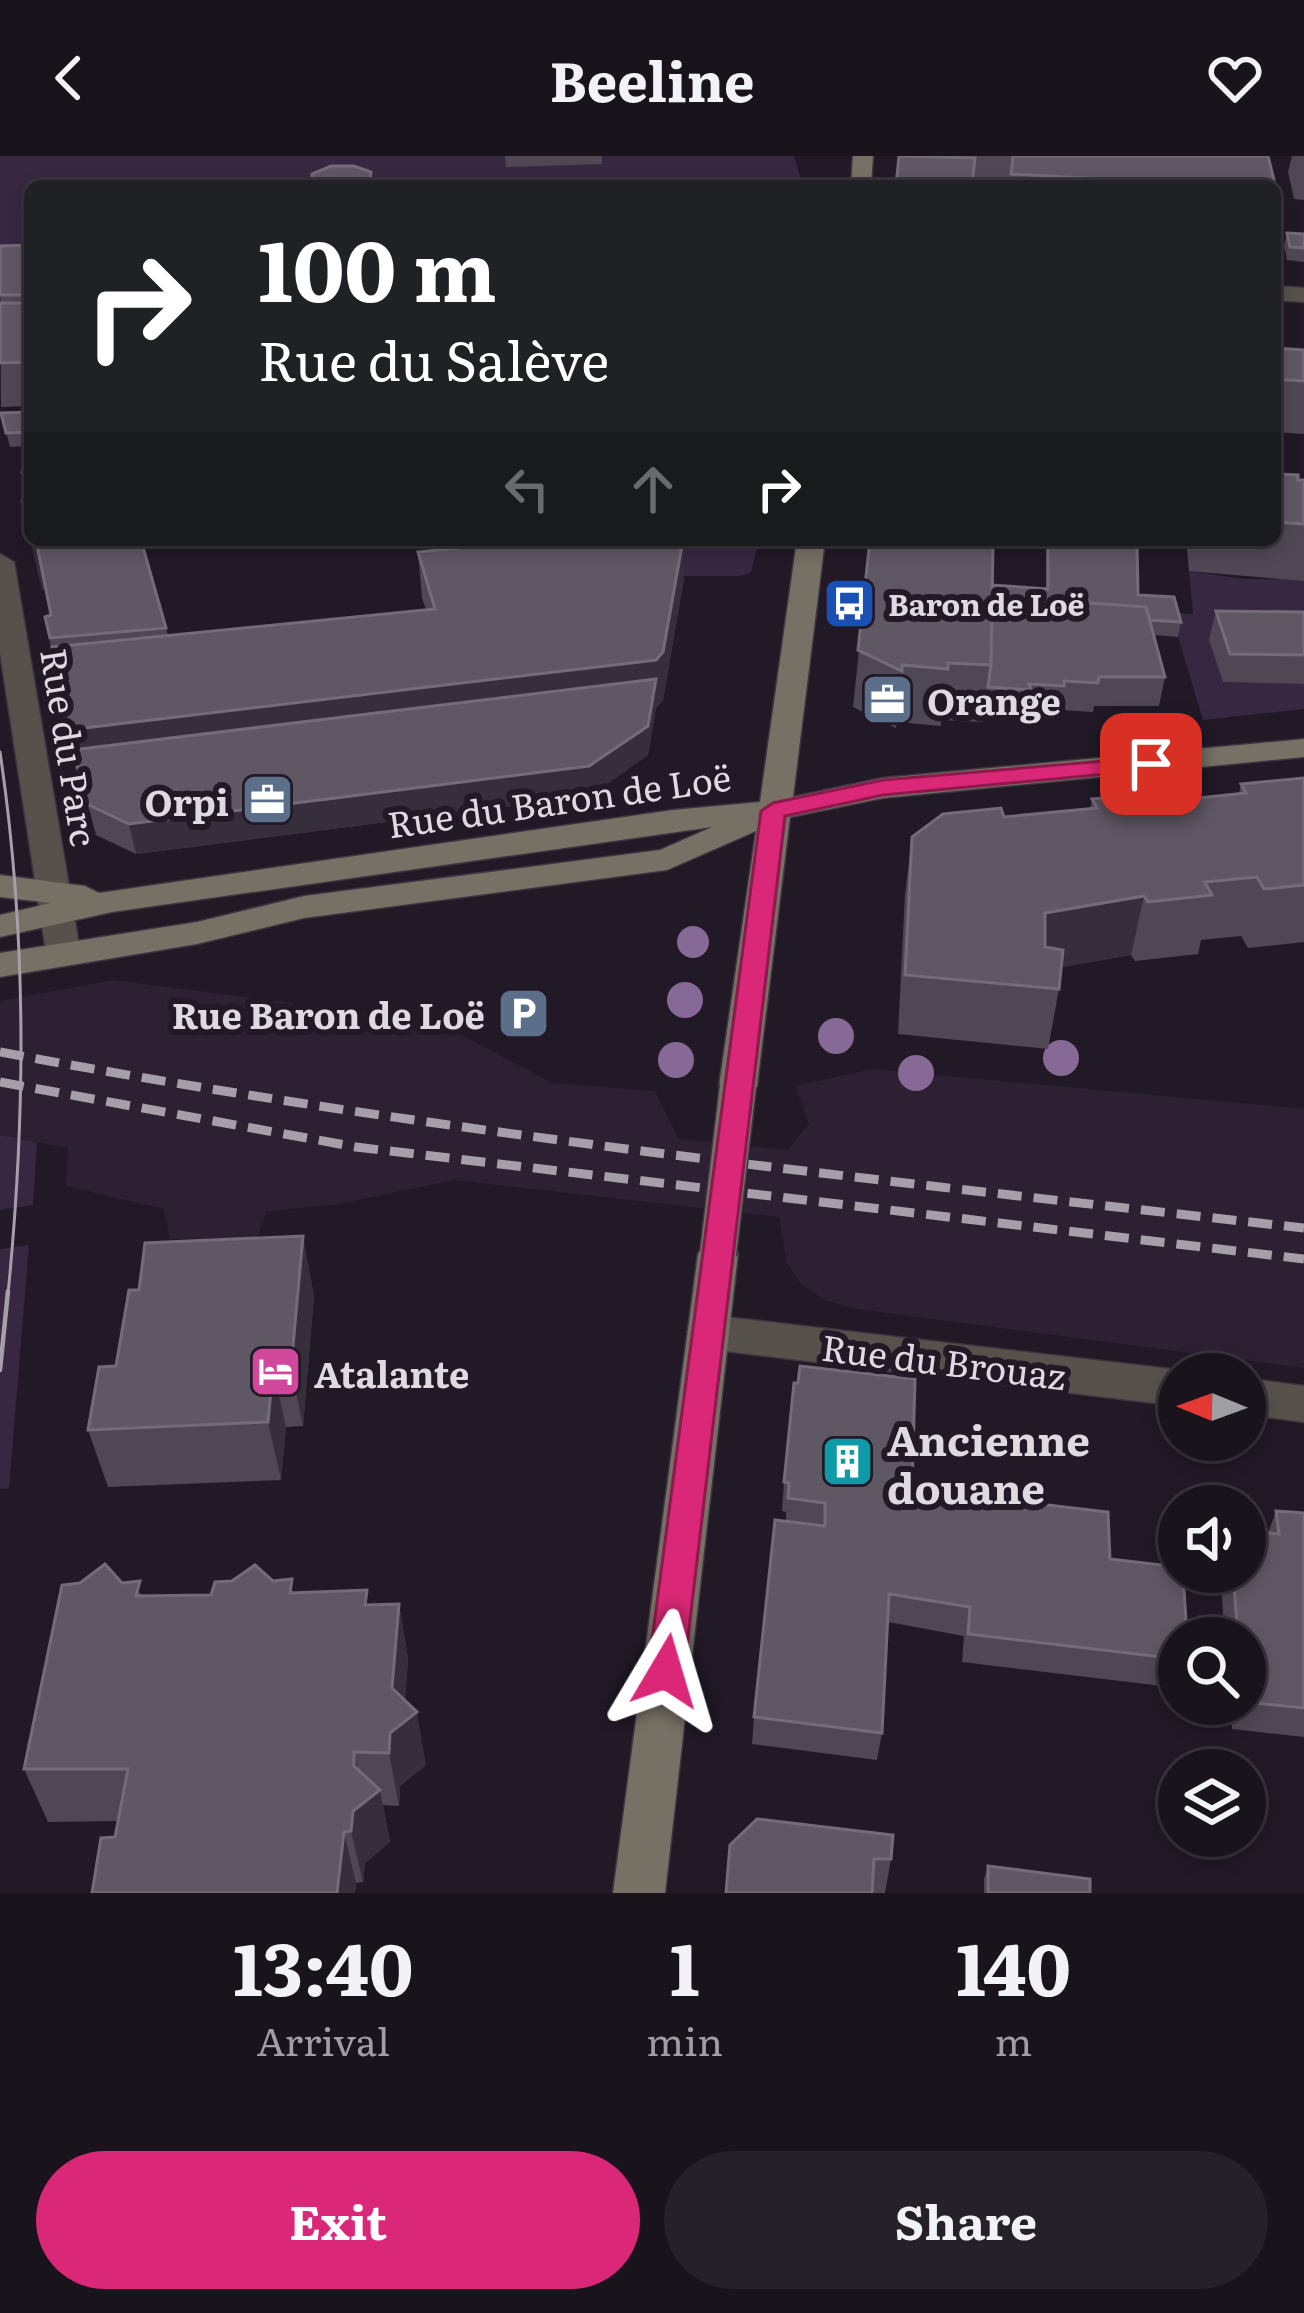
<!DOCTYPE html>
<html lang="en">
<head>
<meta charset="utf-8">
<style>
  body { margin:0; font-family:Literata,serif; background:#262029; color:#f1f3f6; height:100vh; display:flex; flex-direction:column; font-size:45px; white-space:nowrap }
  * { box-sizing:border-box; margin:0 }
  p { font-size:39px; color:#9f9ea3 }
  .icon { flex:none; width:66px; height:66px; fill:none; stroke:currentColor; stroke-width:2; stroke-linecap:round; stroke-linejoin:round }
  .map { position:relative; height:1737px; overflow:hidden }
  .drawer { display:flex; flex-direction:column; background:#19131c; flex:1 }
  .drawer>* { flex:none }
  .hud { position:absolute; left:24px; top:24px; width:1257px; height:366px; border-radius:18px; box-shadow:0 6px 18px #0003,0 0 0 3px #37323b; background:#202124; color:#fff; overflow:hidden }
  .needle { width:78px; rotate:271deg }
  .controls { position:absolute; left:1158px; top:1197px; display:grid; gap:24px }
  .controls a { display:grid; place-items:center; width:108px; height:108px; border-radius:50%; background:#19131c; box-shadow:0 6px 18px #0003,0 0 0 3px #37323b; font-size:60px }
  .pin { position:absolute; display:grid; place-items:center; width:102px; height:102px; color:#fff; margin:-51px; border-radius:24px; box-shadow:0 6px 18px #0006 }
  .me { position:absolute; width:132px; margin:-66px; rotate:7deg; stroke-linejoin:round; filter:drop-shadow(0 0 9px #0008) }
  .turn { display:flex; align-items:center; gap:42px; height:252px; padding:0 36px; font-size:54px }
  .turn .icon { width:156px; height:156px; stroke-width:2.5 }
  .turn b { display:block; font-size:84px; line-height:102px }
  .lanes { display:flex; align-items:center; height:114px; padding:0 36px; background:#0003; justify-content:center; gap:60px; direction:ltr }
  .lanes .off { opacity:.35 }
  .eta { display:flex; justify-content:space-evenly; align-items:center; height:204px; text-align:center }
  .eta b { font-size:72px; font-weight:700; line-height:84px }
  .action { display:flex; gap:24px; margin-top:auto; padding:24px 36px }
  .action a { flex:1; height:138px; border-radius:72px; background:#db2777; color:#fff; font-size:48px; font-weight:700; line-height:138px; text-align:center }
  .action a+a { background:#262029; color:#f1f3f6 }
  header { display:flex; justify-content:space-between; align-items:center; height:156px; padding:0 36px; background:#19131c; font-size:54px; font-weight:700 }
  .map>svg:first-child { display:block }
  .built { fill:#2c2032 }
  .green { fill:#372740 }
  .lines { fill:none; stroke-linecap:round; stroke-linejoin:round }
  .street-casing { stroke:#3c3440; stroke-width:3 }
  .secondary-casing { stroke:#3c3440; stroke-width:3 }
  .street { fill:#56524b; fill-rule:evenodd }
  .secondary { fill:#777065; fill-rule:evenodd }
  .tram-far1 { stroke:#a69faa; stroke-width:3 }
  .tram { stroke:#a69faa; stroke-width:4.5 }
  .rail { stroke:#a69faa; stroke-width:9; stroke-dasharray:24 12; stroke-linecap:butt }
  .secondary-bridge-casing { stroke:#3c3440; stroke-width:39; stroke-linecap:butt }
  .secondary-bridge { stroke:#777065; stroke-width:36 }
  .tree { fill:#866996 }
  .wall { fill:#504755 }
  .shaded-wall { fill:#372e3c }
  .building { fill:#5f5764; stroke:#736b78; stroke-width:3 }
  .route { fill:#db2777; stroke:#8e194d; stroke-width:3 }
  .labels { text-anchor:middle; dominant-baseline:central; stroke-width:12; stroke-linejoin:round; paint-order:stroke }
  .far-poi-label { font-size:30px; font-weight:bold; fill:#dfd9e2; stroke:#211926; text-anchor:start }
  .poi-label { font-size:36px; font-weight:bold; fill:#dfd9e2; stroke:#211926; text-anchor:start }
  .street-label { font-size:36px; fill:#dfd9e2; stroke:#211926 }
  .near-poi-label { font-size:42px; font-weight:bold; fill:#dfd9e2; stroke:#211926; text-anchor:start }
</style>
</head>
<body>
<header><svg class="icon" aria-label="back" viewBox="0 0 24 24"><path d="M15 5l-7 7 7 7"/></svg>Beeline<svg class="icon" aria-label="heart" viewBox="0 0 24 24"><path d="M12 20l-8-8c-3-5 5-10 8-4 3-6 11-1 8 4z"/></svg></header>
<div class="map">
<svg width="1304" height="1737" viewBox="0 0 1304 1737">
  <rect width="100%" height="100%" fill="#211926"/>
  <!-- built -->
  <path class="built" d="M113,824L435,865L552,927L655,935L679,983L788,994L809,968L795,930L873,913L1304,953V1212L857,1153L824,1144L800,1127L787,1107L779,1061L454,1024L334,1049L267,1055L257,1082L170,1083L164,1053L66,1030L68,992L0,979V845Z"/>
  <!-- green -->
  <path class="green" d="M0,0H794L803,30H30V139L0,141Z
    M684,384H759L751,416L741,420H676Z
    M1189,415L1244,423H1304V485L1224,526L1304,528V553L1203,564L1171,457L1193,458Z
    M0,979L37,986L33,1049L0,1054Z
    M29,1089L9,1332L0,1333V1093Z"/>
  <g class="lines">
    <defs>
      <path id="street" d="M1275,130L1304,132V146L1275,144Z
        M0,398L14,406L79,789L74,797H50L45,789L0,496Z
        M708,1159L1179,1214L1190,1218H1179V1250L708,1193L693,1188L687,1176L693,1164Z
        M1245,1222L1304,1230V1266L1245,1258Z"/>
      <path id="secondary" d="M853,0H873L871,30H851Z
        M797,384H825L793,641L883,622L1304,583V601L883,642L790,661L757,930L751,939L738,943L725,939L719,930L756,675L667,714L304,762L197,788L0,821V797L197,766L304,740L660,694L712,671L112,756L0,781V759L51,747L0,741V719L85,730L99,737L673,654L760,646Z
        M718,1082L732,1087L738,1098L665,1737H613L698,1098L704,1087Z"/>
    </defs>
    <!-- street casing -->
    <use href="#street" class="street-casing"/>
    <!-- secondary casing -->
    <use href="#secondary" class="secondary-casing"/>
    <!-- street -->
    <use href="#street" class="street"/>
    <!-- secondary -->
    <use href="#secondary" class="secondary"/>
    <!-- tram-far1 -->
    <path class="tram-far1" d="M0,596C27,778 26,956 8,1138"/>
    <!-- tram -->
    <path class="tram" d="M0,1214L8,1135"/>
    <!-- rail -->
    <path class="rail" d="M0,896C432,977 868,1023 1304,1072
      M0,926L356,991L1304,1103"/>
    <defs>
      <path id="secondary-bridge" d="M718,1098L738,930"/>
    </defs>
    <!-- secondary-bridge casing -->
    <use href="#secondary-bridge" class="secondary-bridge-casing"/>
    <!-- secondary-bridge -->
    <use href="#secondary-bridge" class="secondary-bridge"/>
  </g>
  <!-- trees -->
  <g class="tree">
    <circle cx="693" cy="786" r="16"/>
    <circle cx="685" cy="844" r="18"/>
    <circle cx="836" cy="880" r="18"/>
    <circle cx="1061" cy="902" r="18"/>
    <circle cx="676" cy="904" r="18"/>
    <circle cx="916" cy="917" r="18"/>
  </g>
  <!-- wall -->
  <path class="wall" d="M505,0H602V8L506,11Z
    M899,0H1268L1276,32L1275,36V30H896Z
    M1292,0H1304V44L1294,43L1288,16Z
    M1287,77L1304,78V106L1287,104L1284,90Z
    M30,89V250L1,251L0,90Z
    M1275,192L1304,194V278L1275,276Z
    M30,256V383L22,345L28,342L22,316L26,290L10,291L1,257Z
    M1277,318L1304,324V425L1189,415L1186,384H1275V322Z
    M141,384L168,479L426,454L422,442L418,396L432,394L431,384H684V422L663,544L656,552L648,599L590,640L136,698L96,679L67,574L45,461L51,459L46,434H42Z
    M864,384H947L992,429L1046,433V384H1137L1138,439L1181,466L1178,481L1154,479L1165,521L1159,550H1094L1093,556L1060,554L1059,559L1027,557L1026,563L984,560L983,566L941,564V570L897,566L896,572L853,551L870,390L864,389Z
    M1216,455L1304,456V528L1223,526L1209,484Z
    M1304,622V786L1248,792L1241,780L1201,784L1198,798L1135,805L1131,799L1061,811L1059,833L1048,893L898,878L905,739L912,681L1004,661L1090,653L1092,643L1170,645L1239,638L1241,628Z
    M314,1139L303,1270L286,1271L281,1324L108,1331L88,1274L116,1210Z
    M784,1326L912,1333L1110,1403L1179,1482V1532L962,1506L964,1480L888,1466L882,1577L877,1604L752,1588L754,1561L786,1365V1356L782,1355Z
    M1276,1355L1304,1357V1581L1232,1573L1230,1548H1245V1482H1225L1220,1416H1245L1268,1377Z
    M273,1425L295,1436L370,1449L399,1448L408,1503L405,1544L426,1609L400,1630L399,1650L383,1649L390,1686L365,1707L363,1726L356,1727L355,1737H92L115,1681L118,1665L48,1666L24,1613L122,1427L145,1440L211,1439Z
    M730,1689L891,1703L885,1737H726Z
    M988,1710L1090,1737H984V1723Z"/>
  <!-- shaded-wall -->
  <path class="shaded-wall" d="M30,384H36L48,433L42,434Z
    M676,384H684V422L663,544L656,552L648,599L590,640L136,698L129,668L72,594L67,574Z
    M1144,740L1131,799L1035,816L1045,757Z
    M303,1080L314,1139L303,1270L291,1212Z
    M273,1213L286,1271L281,1324L268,1266Z
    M399,1448L408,1503L403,1567L417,1556L426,1609L400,1630L399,1650L389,1597Z
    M354,1596L365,1646L380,1634L390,1686L365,1707L363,1726L351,1675L353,1655Z
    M344,1676L356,1727L355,1737H337Z"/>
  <!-- building -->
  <path class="building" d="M899,0L975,2L972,30H896Z
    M1013,0H1268L1276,32L1275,30H1232L1011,18Z
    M331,10H354L371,16L370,25L358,30H321L312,26V18Z
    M1287,77L1304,78V92L1290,91Z
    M30,89V139H0V90Z
    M0,147H30V206L0,207Z
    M1275,192L1304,194V225L1275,223Z
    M30,256L29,276L6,277L1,257Z
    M26,287H30V316H22Z
    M1277,318L1298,319V324H1304V368L1275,366V322L1278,323Z
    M30,341V379H29L22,345Z
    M36,384H141L166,472L50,482L45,461L51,459Z
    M536,384H683L663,496L656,504L67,574L52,491L435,453L418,396Z
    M870,384H924L993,388L991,509L948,507V513L902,509V515L858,494Z
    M1048,384H1137L1138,439L1174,441L1181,466L1150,464L1146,451L992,440V429L1048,433Z
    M992,440L1146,451L1165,521H1099L1098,527L1064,525V530L1029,528L1031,534L988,531L991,509Z
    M1216,455L1304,456V499L1230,498Z
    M656,523L648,570L589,610L129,668L89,649L72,594Z
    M1304,622V729L1264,733L1257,721L1205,726L1212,739L1148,746L1144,740L1045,757V791L1063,794L1059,833L905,819L912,681L943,658L1001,652L1004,661L1097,652L1092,643L1164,636L1170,645L1246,637L1241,628Z
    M303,1080L291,1212L273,1213L268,1266L88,1274L99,1211L116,1210L129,1134H139L145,1087Z
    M800,1210L915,1223L912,1333L1108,1356L1110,1403L1179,1411V1416H1183L1187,1482H1179V1503L968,1478L970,1451L889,1438L882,1577L754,1561L775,1364L825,1370V1347L788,1342L789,1327L784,1326L794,1227H798Z
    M1276,1355L1304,1357V1552L1245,1546V1482H1238L1233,1416H1245V1374L1279,1378Z
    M105,1408L122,1427L140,1425L136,1440L211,1439L215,1426L232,1425L255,1409L273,1425L292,1423L290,1437L367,1434L365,1449L399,1448L392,1532L417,1556L390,1577L389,1597L354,1596V1610L380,1634L353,1655L351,1675L344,1676L337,1737H92L101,1682L115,1681L128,1613H24L62,1429L80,1427Z
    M757,1663L893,1679L891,1703H874L872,1737H726L730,1689Z
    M988,1710L1090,1723V1737H988Z"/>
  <!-- route -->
  <path class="route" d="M1151,601L1163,608L1159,613L883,639L785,660L684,1515L679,1527L666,1532L653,1527L648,1515L761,655L773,647L883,624Z"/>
  <!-- icons -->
  <defs>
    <symbol id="bus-square" viewBox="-11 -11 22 22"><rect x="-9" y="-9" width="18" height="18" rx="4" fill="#1a4fb4" stroke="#211926"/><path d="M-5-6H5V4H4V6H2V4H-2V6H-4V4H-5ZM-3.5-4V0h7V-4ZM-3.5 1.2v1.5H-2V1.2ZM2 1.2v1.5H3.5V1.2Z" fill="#fff"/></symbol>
    <symbol id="office-square" viewBox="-11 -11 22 22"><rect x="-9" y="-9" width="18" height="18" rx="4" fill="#5c6f8a" stroke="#211926"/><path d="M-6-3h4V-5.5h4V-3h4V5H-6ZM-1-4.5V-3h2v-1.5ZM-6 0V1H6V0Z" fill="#fff"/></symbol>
    <symbol id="parking-square" viewBox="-11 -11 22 22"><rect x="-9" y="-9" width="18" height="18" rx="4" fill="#5c6f8a" stroke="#211926"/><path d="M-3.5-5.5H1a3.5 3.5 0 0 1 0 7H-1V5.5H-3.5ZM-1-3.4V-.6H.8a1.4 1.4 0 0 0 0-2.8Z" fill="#fff"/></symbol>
    <symbol id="hotel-square" viewBox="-11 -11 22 22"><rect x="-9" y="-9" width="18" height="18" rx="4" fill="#d1479c" stroke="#211926"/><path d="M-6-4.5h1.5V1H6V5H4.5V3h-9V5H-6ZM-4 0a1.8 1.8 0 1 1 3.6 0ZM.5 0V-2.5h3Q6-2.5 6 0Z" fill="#fff"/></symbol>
    <symbol id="building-square" viewBox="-11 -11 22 22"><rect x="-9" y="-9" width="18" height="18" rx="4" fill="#0f9aa8" stroke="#211926"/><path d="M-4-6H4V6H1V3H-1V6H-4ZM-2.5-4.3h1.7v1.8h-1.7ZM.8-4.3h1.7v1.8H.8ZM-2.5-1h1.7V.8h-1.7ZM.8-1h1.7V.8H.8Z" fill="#fff"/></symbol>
  </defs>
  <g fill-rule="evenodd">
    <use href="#bus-square" x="820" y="418" width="59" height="59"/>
    <use href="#office-square" x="858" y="514" width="59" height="59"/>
    <use href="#office-square" x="238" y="614" width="59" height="59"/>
    <use href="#parking-square" x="494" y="828" width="59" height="59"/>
    <use href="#hotel-square" x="246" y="1186" width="59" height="59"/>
    <use href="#building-square" x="818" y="1276" width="59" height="59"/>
  </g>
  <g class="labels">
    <!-- far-poi labels -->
    <g class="far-poi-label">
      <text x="888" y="447">Baron de Loë</text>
    </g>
    <!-- poi labels -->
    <g class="poi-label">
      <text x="927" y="543">Orange</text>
      <text x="229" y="644" text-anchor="end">Orpi</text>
      <text x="485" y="857" text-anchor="end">Rue Baron de Loë</text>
      <text x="314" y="1216">Atalante</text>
    </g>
    <!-- street labels -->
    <g class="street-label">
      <text transform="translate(71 591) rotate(81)">Rue du Parc</text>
      <text transform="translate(559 643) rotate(-8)">Rue du Baron de Loë</text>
      <text transform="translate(944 1204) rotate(7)">Rue du Brouaz</text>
    </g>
    <!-- near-poi labels -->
    <g class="near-poi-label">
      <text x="887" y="1282">Ancienne<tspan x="887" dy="48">douane</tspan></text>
    </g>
  </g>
</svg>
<div class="controls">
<a><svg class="needle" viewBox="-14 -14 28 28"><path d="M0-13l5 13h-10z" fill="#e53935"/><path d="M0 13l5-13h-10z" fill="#9f9ea3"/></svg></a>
<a><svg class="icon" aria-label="sound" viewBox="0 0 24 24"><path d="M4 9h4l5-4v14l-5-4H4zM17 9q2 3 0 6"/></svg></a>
<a><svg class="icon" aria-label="search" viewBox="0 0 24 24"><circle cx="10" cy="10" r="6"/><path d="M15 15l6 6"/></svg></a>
<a><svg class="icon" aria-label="layers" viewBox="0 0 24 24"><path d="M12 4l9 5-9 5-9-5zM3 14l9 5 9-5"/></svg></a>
</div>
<div class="pin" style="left:1151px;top:608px;background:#d93025"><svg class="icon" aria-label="arrive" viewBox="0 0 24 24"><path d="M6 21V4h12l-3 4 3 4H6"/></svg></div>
<svg class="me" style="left:666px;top:1515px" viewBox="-20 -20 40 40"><path d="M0-17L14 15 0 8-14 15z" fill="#db2777" stroke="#fff" stroke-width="4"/></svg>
<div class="hud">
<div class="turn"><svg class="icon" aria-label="right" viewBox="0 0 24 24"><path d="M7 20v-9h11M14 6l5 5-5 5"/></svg><div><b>100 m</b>Rue du Salève</div></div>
<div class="lanes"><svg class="icon off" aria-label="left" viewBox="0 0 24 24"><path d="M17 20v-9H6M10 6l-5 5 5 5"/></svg><svg class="icon off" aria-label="ahead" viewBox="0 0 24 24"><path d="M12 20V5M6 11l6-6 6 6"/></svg><svg class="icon" aria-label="right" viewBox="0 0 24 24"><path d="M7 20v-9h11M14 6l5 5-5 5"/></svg></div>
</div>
</div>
<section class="drawer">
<div class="eta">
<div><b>13:40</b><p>Arrival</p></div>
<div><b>1</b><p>min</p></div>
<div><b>140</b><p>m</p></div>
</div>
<div class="action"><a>Exit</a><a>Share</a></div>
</section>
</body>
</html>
